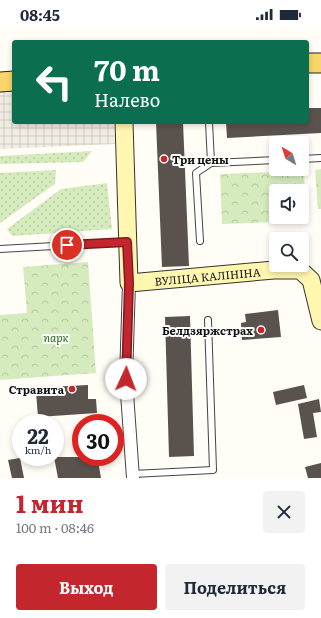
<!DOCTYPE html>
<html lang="ru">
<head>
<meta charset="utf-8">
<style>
  body { margin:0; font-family:Literata,serif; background:#f2f2f3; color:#1f2937; height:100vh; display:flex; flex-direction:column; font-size:15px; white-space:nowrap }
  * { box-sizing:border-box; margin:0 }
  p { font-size:13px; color:#747a83 }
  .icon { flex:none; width:22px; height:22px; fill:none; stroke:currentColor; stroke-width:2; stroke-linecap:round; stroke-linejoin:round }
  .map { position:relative; height:450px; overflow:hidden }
  .details { display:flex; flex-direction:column; background:#fff; flex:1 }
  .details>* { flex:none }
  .banner { position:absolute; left:12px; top:12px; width:297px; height:84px; border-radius:4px; box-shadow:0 2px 6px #0003; background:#0b6e4f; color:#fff; overflow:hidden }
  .needle { width:26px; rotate:322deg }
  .fabs { position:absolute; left:269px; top:108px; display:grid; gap:8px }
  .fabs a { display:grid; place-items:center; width:40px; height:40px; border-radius:4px; background:#fff; box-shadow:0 2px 6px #0003; font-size:20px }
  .speed { position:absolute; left:12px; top:386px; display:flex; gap:8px; font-size:20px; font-weight:700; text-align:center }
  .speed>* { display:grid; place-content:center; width:52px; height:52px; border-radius:50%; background:#fff; box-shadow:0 2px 6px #0003; line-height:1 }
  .speed small { font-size:10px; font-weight:400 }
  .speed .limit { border:6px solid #d22; background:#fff; color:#111 }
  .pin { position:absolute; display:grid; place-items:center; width:34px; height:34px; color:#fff; margin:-17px; border:2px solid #fff; border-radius:50%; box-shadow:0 1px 4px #0007 }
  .me { position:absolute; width:44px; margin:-22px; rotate:2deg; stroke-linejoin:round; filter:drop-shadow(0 0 3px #0008) }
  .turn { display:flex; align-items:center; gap:14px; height:84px; padding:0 16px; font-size:18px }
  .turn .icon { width:52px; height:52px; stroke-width:2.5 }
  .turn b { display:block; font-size:28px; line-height:34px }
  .round { display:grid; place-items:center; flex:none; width:42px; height:42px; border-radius:4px; background:#f2f2f3 }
  .overview { display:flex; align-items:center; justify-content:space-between; height:68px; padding:0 16px }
  h1 { font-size:24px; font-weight:700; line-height:30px; color:#c4262e }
  .action { display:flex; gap:8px; margin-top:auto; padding:8px 16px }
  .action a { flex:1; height:46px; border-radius:4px; background:#c4262e; color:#fff; font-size:16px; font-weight:700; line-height:46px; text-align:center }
  .action a+a { background:#f2f2f3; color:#1f2937 }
  .status { display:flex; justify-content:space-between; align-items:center; height:28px; padding:0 20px; background:#fff; direction:ltr }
  .status svg { height:11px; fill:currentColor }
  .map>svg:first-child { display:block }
  .grass { fill:url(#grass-dots) }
  .park { fill:url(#park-crowns); fill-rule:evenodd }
  .plaza { fill:url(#plaza-grid) }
  .building { fill:#5a524d }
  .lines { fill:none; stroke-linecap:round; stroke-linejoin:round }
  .lane-casing { stroke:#444; stroke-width:8 }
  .street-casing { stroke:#444; stroke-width:14 }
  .secondary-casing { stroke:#333; stroke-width:19 }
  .primary-casing { stroke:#222; stroke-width:21 }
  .lane { stroke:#fff; stroke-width:6 }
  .street { stroke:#fff; stroke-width:12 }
  .secondary { stroke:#fff6b0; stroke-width:17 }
  .primary { stroke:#f9d66b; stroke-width:19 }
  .route-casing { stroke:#7f191e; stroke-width:10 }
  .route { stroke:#c4262e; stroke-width:7 }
  .poi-dot { fill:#c4262e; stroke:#fff; stroke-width:1.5 }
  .labels { text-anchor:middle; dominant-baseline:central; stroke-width:4; stroke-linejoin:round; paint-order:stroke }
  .poi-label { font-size:11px; font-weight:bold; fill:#111; stroke:#fff; text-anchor:end }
  .street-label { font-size:11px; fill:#111; stroke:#fff }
  .park-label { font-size:11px; font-style:italic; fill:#2f6b1f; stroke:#fff }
</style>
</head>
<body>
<div class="status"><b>08:45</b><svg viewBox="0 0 49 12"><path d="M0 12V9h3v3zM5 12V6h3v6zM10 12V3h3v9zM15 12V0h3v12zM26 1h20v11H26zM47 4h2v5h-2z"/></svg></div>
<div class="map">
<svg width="321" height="450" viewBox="0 0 321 450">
  <defs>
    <pattern id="grass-dots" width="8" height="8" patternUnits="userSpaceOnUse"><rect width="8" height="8" fill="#d5ebbd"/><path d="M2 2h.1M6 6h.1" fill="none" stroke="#b6c8a1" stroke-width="1.8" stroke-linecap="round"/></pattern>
    <pattern id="park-crowns" width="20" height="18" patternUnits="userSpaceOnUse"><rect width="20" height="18" fill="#d5ebbd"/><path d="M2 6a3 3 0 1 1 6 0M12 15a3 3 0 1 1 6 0" fill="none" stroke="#b6c8a1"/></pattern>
    <pattern id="plaza-grid" width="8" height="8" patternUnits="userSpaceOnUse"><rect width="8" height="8" fill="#f1ede2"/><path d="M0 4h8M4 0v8" fill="none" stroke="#cecac1"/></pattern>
  </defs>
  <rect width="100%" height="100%" fill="#fffdf5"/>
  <!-- grass -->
  <path class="grass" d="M92,123L83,134L0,136V128Z
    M56,142L55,156L0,195V145Z
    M107,155L112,201L12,208L7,201L61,161Z"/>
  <!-- park -->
  <path class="park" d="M321,141V181H318L315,142Z
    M304,143L306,193L222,196L220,146ZM276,163H302V189H276Z
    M88,234L96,345L0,352V287L27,285L23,239Z"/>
  <!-- plaza -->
  <path class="plaza" d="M14,63V94H114L115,116L0,121V64Z"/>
  <!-- building -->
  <path class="building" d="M307,80H321V105L227,110L226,94H307Z
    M156,94H183L189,238L162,239Z
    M278,282L281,309L242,312L241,295L246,294L245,286Z
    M190,288L194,428L169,429L165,289Z
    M88,357V371H96L97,385L38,389L36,364L49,363V359Z
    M304,357L307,370L276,377L273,364Z
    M319,371L321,384L313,385L317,409L304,411L298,376Z
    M54,429H87L88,435L98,433L101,450H58Z
    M20,430L24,450H12L8,432Z
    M321,435V450H308L305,439Z"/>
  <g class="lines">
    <defs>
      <path id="lane" d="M209,94L211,135L276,132
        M302,131L321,130
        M200,213L196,145L211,135
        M0,221L126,214
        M132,446L213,442L208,292"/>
      <path id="street" d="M129,255L126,351L133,450"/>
      <g id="secondary">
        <path id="s1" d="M124,94L129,255L274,242H300L311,252L321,293"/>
      </g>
      <path id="primary" d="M307,35H321
        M0,54L14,53"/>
    </defs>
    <!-- lane casing -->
    <use href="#lane" class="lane-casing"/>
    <!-- street casing -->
    <use href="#street" class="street-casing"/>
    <!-- secondary casing -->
    <use href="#secondary" class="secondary-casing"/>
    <!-- primary casing -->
    <use href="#primary" class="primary-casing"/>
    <!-- lane -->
    <use href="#lane" class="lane"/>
    <!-- street -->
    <use href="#street" class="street"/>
    <!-- secondary -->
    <use href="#secondary" class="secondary"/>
    <!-- primary -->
    <use href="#primary" class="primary"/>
  </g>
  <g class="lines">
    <defs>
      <path id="route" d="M67,217L127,214L129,255L126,351"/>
    </defs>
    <!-- route casing -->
    <use href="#route" class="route-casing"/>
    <!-- route -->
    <use href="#route" class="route"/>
  </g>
  <!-- markers -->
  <g class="poi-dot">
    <circle cx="164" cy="131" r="4"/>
    <circle cx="261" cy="302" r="4"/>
    <circle cx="72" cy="361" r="4"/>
  </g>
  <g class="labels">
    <!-- poi labels -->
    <g class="poi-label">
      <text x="172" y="131" text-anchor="start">Три цены</text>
      <text x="253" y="302">Белдзяржстрах</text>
      <text x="64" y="361">Стравита</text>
    </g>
    <!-- street labels -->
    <g class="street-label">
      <text stroke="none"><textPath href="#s1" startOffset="240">ВУЛІЦА КАЛІНІНА</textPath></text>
    </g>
    <!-- park labels -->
    <g class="park-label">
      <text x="56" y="309">парк</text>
    </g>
  </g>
</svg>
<div class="fabs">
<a><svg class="needle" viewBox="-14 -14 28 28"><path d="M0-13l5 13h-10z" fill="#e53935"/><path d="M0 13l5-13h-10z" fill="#747a83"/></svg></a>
<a><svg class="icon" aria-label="sound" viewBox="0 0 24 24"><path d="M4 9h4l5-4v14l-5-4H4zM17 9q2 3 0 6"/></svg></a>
<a><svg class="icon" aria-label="search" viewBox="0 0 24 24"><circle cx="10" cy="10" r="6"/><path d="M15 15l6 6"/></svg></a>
</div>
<div class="speed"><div>22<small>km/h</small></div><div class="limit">30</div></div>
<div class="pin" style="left:67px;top:217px;background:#d93025"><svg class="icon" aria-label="arrive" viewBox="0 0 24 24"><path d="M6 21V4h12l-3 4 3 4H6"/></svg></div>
<svg class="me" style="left:126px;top:351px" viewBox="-20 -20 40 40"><circle r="19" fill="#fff"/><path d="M0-13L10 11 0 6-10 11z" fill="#c4262e"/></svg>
<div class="banner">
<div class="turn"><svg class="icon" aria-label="left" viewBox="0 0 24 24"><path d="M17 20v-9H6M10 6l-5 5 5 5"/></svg><div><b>70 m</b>Налево</div></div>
</div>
</div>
<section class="details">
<div class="overview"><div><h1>1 мин</h1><p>100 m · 08:46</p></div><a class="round"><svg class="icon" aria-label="close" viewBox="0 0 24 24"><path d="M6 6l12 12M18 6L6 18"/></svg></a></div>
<div class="action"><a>Выход</a><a>Поделиться</a></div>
</section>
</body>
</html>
